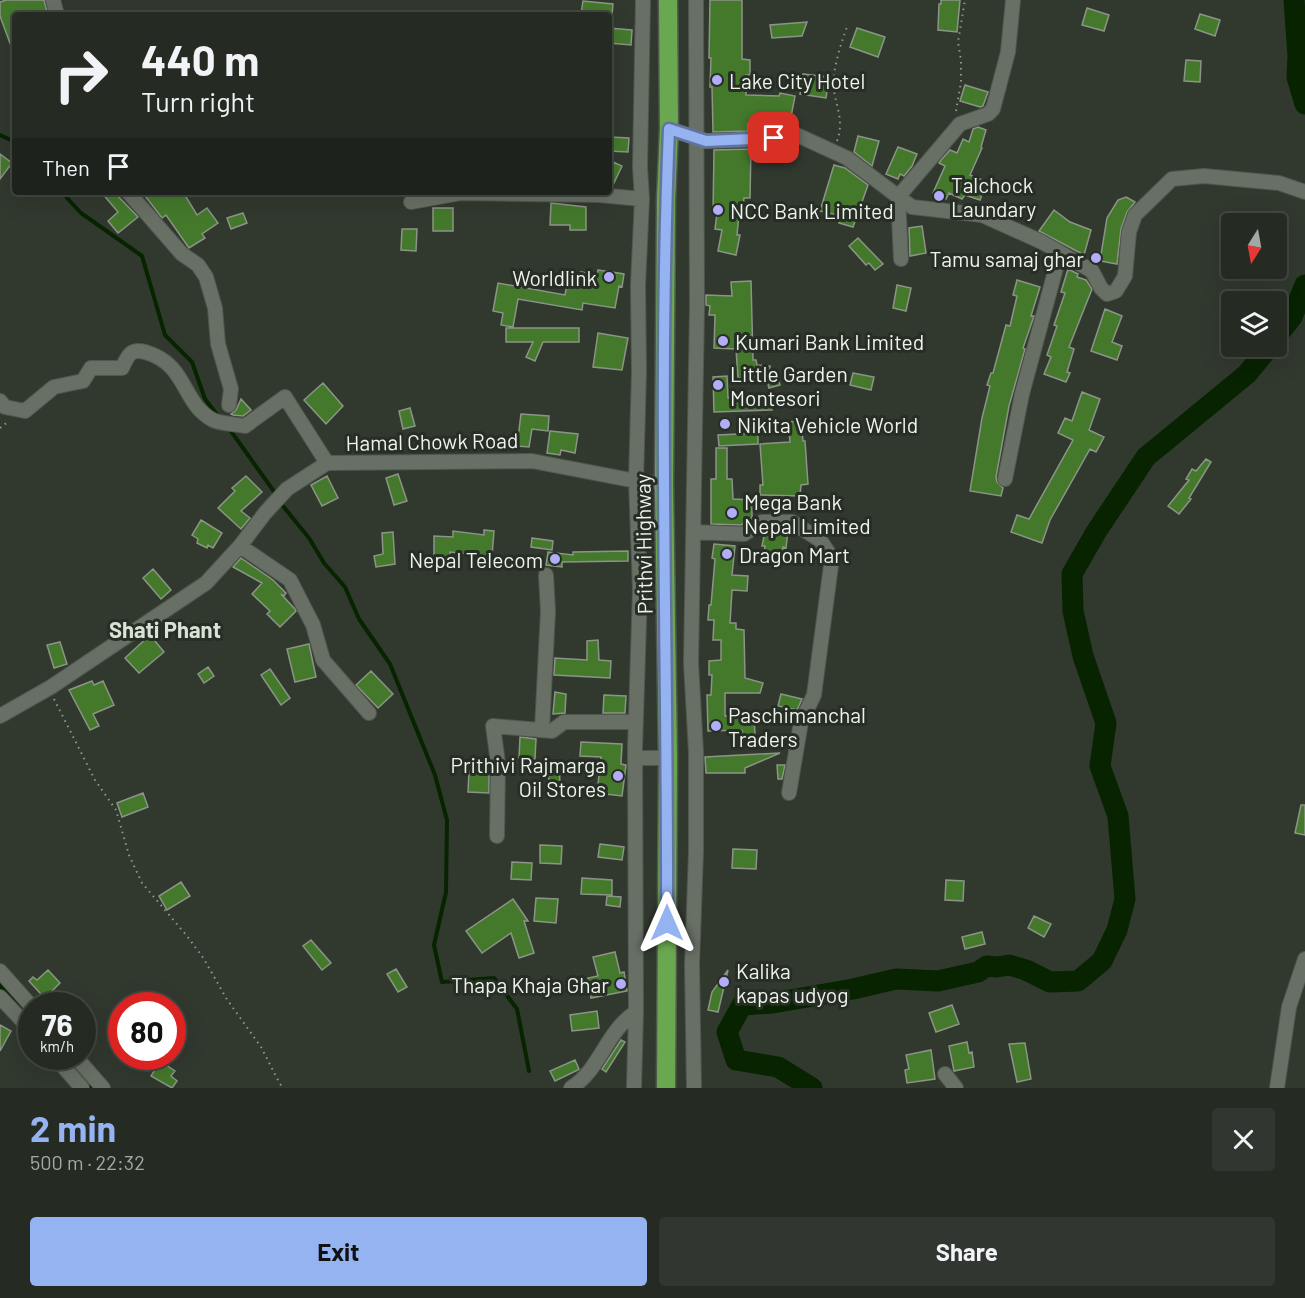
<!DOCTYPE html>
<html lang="en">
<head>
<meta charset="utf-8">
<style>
  body { margin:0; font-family:Barlow,sans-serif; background:#313730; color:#f1f3f6; height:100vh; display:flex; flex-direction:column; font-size:22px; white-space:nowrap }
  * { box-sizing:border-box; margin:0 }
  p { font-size:20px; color:#a3a7a6 }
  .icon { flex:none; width:33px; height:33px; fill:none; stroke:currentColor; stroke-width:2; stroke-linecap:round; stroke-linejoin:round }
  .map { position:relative; height:1088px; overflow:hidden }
  .drawer { display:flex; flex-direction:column; background:#252b23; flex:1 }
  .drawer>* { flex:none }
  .guide { position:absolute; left:12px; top:12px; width:600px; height:183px; border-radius:6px; box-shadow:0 6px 24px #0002,0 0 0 2px #424741; background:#252b23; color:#f1f3f6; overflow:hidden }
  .needle { width:39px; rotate:191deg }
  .buttons { position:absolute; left:1221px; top:213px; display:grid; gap:12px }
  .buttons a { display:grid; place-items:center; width:66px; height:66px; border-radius:6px; background:#252b23; box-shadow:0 6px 24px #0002,0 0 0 2px #424741; font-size:30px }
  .speed { position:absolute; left:18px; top:992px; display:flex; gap:12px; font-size:30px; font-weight:700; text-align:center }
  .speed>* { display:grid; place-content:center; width:78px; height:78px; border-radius:50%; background:#252b23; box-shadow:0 6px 24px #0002,0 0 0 2px #424741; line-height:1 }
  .speed small { font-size:15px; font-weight:400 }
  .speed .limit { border:9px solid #d22; background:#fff; color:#111 }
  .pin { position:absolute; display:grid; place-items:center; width:51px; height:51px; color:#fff; margin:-26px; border-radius:12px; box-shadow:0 3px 9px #0006 }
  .me { position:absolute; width:66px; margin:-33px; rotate:0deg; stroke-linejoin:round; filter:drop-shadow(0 0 4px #0008) }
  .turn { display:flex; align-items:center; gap:21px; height:126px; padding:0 30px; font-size:27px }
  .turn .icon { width:78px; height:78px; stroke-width:2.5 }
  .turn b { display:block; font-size:42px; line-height:51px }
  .then { display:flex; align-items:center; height:57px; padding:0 30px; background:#0003; gap:12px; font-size:22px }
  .round { display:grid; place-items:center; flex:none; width:63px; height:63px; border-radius:6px; background:#313730 }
  .head { display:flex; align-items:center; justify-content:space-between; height:102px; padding:0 30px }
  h1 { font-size:36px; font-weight:700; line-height:45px; color:#95b2f1 }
  .action { display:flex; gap:12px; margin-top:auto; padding:12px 30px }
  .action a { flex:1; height:69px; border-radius:6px; background:#95b2f1; color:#111; font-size:24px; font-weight:700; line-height:69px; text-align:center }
  .action a+a { background:#313730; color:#f1f3f6 }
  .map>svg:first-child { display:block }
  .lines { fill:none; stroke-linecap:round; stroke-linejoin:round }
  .stream { stroke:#072300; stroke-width:4 }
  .canal { stroke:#072300; stroke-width:12 }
  .river { stroke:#072300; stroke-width:21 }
  .building { fill:#44792c; stroke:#8c9488; stroke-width:1.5 }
  .minor-casing { stroke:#51574f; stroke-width:16 }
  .highway-casing { stroke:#51574f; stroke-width:21 }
  .path { stroke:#91978f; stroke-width:2; stroke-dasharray:1.5 4.5; stroke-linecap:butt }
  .minor { stroke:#687065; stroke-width:14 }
  .highway { stroke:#69a84f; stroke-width:18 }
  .route-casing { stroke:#61749d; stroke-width:15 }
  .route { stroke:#95b2f1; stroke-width:10 }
  .poi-dot { fill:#b3adf9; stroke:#272e25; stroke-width:2 }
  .labels { text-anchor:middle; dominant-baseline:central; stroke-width:6; stroke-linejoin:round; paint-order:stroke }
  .poi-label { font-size:21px; fill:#eff3ed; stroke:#272e25; text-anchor:start }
  .street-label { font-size:21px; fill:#eff3ed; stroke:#272e25 }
  .neighbourhood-label { font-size:22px; font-weight:bold; fill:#d8e2d5; stroke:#272e25 }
</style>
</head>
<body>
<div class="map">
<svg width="1305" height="1088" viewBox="0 0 1305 1088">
  <rect width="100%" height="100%" fill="#31392f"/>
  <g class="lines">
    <!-- stream -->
    <path class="stream" d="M0,135L15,142
      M65,192L67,198L81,213L142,256L165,335L192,362L205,399L219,417
      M228,427L275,493
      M283,506L309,538L324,563L345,587L359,619L390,664L435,775L447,820L446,892L434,945L442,982L494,978L517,1009L529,1071"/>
    <!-- canal -->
    <path class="canal" d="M0,984L32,1019
      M65,1056L93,1088"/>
    <!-- river -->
    <path class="river" d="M1294,0L1298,56L1297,77L1305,104
      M1276,337L1292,317L1305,285
      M812,1088L778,1067L736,1060L727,1032L742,1005L773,1003L853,989L896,979L938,981L978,972L987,966L997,967L1009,965L1026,970L1050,982L1078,981L1102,961L1117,930L1125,899L1118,816L1100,766L1106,723L1083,656L1073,611L1072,574L1096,532L1146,457L1247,374L1270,346"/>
  </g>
  <!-- building -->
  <path class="building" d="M6,0H44L48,15H15L14,54L0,16V2Z
    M710,0H742V59L750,60V75H746V95L779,96L780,93L795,96L790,122L758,116V124H748V131L713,132L712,87H710L711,58H709Z
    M941,0H960L957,32L938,30L939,4H941Z
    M583,1L613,4L612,15L581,14Z
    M1087,8L1109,15L1104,31L1082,25Z
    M1200,14L1220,20L1215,36L1195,29Z
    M807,22L802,36L772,38L770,25Z
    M609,28L632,30L631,45L609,43Z
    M857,28L885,37L878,57L850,47Z
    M1186,60L1201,61L1200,82L1184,81Z
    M803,74L829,77L826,98L800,94Z
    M965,85L988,92L983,106L980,107L960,101Z
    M978,127L986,130L981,147L982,148L970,175L987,182L980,200L965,195L962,199L949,193L946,199L933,193L945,166L939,163L941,160L950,150L957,153L963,139L969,142L973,129Z
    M858,136L879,141L872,166L854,152Z
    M609,137L629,138L628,152L609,151Z
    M898,147L917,154L912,166L904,176L900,174L898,179L886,174Z
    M751,149L750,198H744L742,215H739L737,235H740L736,255L718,251L722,230L715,229L717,213H713L714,150Z
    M0,154L12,163L0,179Z
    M613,162L622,166L612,187H609V170Z
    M834,165L845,168L868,185L853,227L839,223L841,216L820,211Z
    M101,192H114L138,217L118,233L108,221L118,212Z
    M142,192H183L197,215L207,208L218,223L202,234L205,238L189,248L166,215L162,218Z
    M1126,197L1135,202L1127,212L1121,229L1117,264L1100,261L1107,218L1118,200Z
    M551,203L586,207V230H570V225H550Z
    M433,208H453V231H433Z
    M1054,210L1070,222L1091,230L1084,255L1039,231Z
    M243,213L247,223L231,229L227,218Z
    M922,226L926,253L910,256L909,228Z
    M402,229H417L416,251L401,250Z
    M858,238L883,264L875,270L869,263L866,265L849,246Z
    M1068,269L1078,274L1077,277L1086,280L1092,289L1069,347L1074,349L1067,372L1070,373L1066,382L1044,374L1051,357L1047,355L1057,326L1054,325L1065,293L1061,292Z
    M598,270L624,274L622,287L619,286L615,308L583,303L582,310L518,299L513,327L501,325L503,313L493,311L498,283L565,295L567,284L579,286L581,272L597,275Z
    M1017,280L1040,287L1031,316H1034L1023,348L1025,349L1009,406L996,477L997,482L1003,488L1001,496L970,491L982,418L990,386L987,385L991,373H993L1006,325L1010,326L1017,296L1013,295Z
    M751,281L753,360H756L757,365L770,366V374L777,373L780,385L769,388L766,377L738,378L736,349L714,348L715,315H709L710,306L706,305V295L732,296L731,282Z
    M897,285L911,288L906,311L893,308Z
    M1105,309L1122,316L1112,342L1122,346L1117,360L1091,351Z
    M506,328H579V342H543L535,361L526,357L533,342H506Z
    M598,333L628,338L622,370L593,367Z
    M853,373L874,377L871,390L850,385Z
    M727,376L728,398L771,396L772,410L714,412L713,377Z
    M323,383L343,406L326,424L304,400Z
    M1082,392L1100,399L1089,430L1104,437L1096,452L1090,449L1050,520L1042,543L1011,532L1017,515L1029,519L1073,440L1058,433L1065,418L1072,421Z
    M241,399L251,410L243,416L233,415L231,414L236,410Z
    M410,408L415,426L403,429L399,411Z
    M521,414L549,416L548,431L532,429L529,447L517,446Z
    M801,421L803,441H805L808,484L801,485L800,496L760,495V485H763L760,444L790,442L788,422Z
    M550,431L578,434L575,453L561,450L560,455L547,453Z
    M758,433V444L719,446L718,435Z
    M716,448H727V479H732L733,499L752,500V518L741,525L711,524V479H716Z
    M1206,459L1211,462L1189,498L1191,499L1179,514L1168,506L1189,480L1186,479L1192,469L1196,471Z
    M398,474L407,501L394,505L386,478Z
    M246,476L262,492L241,511L250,518L241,529L218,508L235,491L232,488Z
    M327,476L338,498L322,506L311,485Z
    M201,520L222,533L213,548L208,545L207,548L197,543L198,539L192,535Z
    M484,530L494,531L492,556L450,552V557H434V536L453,537V531L484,535Z
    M765,531H788L786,548L783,547L781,560L763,558L765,546H762Z
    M393,532L395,564L376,567L374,556L383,554L382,533Z
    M532,538L553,541L552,550L531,547Z
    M714,544L735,546L732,575L748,576L747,591L732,590L730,623H736V629L744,630L745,678L763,683L760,693H725V716L754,714L755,736L742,735V730L708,731L707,695H711L712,675H709V661L721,660V640H713L714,620H708L709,605H711L715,559L712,558Z
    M628,551V561L562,562V567L546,565L548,552L573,555V552Z
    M241,558L273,580L286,593L284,596L281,594L295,609L296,611L280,627L267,614L270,611L252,594L262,583L233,567Z
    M153,569L171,590L161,599L143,578Z
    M150,635L164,652L139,673L125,658Z
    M598,640L599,660L611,661L610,678L554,675L555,658L587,660V641Z
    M60,642L67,664L54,668L47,645Z
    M309,644L316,677L295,682L287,649Z
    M208,667L214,676L204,683L198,674Z
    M270,669L290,698L281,705L261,675Z
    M371,671L393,694L378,708L356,685Z
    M92,681L94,685L103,681L114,705L93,714L99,726L90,730L69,690Z
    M555,692L566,694L565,713L553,714Z
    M781,694L802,699L797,710L778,706Z
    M604,695L626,696L625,713H603Z
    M520,737L536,739L535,759L519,758Z
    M581,742L622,744L621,764L626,765L622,796L597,793L601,757L580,756Z
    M780,753L745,768V773H706L705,757Z
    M548,764H559L560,784H549Z
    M777,765H785L782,779H778Z
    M469,771L489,772V793L468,792Z
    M143,793L148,807L122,817L117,803Z
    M1301,805H1305V835L1295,833Z
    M600,844L624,847L622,860L598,857Z
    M540,845L562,846L561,864L540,863Z
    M733,849L757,850L756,869L732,868Z
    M512,862L532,863L531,880L511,879Z
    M582,878L612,880V895L581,894Z
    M946,880L964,881L963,901L945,900Z
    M181,882L190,896L167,910L159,896Z
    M607,896L621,897L620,907L606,905Z
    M536,898L558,899L556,923L534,921Z
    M513,899L528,921H524L534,953L519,958L511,933L482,953L466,931Z
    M1034,916L1051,924L1044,937L1028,928Z
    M982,932L985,944L965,949L962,937Z
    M311,940L331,963L322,970L303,946Z
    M615,952L620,973L624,972L627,991L591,998L588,978L598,976L593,957Z
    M396,969L407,987L398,992L387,974Z
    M48,970L60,983L51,992L69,1005H51L29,981L33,977L37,980Z
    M728,970L718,1012L708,1010L712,992Z
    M952,1005L959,1024L936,1032L929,1013Z
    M597,1011L599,1028L572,1031L570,1015Z
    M0,1025L11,1031L0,1051Z
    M621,1040L625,1042L606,1072L602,1069Z
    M967,1042L969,1053L972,1052L974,1067L954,1071L949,1046Z
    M1025,1043L1031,1079L1017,1082L1009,1044Z
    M931,1050L935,1079L907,1083L905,1070L909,1069L906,1055Z
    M575,1060L579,1069L578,1070L555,1081L550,1071Z
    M160,1061L175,1071L171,1076L177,1081L172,1088L151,1076Z"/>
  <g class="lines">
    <defs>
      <path id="minor" d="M53,0L57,15
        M669,129L706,141L752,140L797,135L847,158L912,207L982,215L1042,242L1092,271L1101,288L1107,294L1116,291L1125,276L1129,232L1135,215L1172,179L1204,176L1279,183L1305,192
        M128,192L182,254L198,265L206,277L215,308L218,344L231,389L229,405
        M411,202L461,193L599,195L642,199
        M901,259L898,197L960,124L988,114L993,109L1008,52L1013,0
        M0,401L5,407L25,411L54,387L83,381L91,368H122C128,355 131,348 145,352C188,364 181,403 213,420C221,424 236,424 245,426L285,397L327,463
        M1005,479L1022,394L1060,253
        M694,532L744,534L762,522H792L820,540L832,558L814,695L801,722L789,793
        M240,546L290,580L313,625L323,660L369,713
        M0,716L51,687L206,583L240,546L265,513L287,489L327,463L532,461L636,481L664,484
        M542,730L548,611L546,575
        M636,758H668
        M497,836L498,763L493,726L552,731L564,722H636
        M0,971L32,1007
        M0,997L32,1031
        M54,1056L82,1088
        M75,1056L103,1088
        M945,1074L956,1088
        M571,1088C601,1069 606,1031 636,1012
        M634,1088L636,1012L635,748L640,590L636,481L639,372L638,285L642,199L640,167L643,0
        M694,1088L692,965L696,851V752L691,663L697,308L696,0
        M1277,1088L1289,1007L1305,959"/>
      <path id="highway" d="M666,1088L668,758L664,484L666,200L669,129L668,0"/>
    </defs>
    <!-- minor casing -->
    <use href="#minor" class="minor-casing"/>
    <!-- highway casing -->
    <use href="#highway" class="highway-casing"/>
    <!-- path -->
    <path class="path" d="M956,111L961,82V60L958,42L965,0
      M837,141C844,122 837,109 834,91C831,74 841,43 847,27
      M0,428L9,421
      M54,699L95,780L116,810L129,855L142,883L187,936L204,959L226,998L261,1047L280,1084L284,1088"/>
    <!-- minor -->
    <use href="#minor" class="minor"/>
    <!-- highway -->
    <use href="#highway" class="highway"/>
  </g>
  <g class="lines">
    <defs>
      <path id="route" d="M667,923C668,659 658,393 669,129L706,141L774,138"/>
    </defs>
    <!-- route casing -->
    <use href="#route" class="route-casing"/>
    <!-- route -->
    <use href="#route" class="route"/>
  </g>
  <!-- markers -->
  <g class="poi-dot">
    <circle cx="717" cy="80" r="6"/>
    <circle cx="939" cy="196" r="6"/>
    <circle cx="718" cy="210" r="6"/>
    <circle cx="1096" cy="258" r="6"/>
    <circle cx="609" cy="277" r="6"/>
    <circle cx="723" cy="341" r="6"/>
    <circle cx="718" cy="385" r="6"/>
    <circle cx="725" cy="424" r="6"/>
    <circle cx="732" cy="513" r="6"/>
    <circle cx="727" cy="554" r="6"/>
    <circle cx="555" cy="559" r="6"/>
    <circle cx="716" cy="726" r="6"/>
    <circle cx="618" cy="776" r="6"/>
    <circle cx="724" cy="982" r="6"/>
    <circle cx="621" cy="984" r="6"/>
  </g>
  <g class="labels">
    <!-- poi labels -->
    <g class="poi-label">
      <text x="729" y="80">Lake City Hotel</text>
      <text x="951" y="184">Talchock<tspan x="951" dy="24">Laundary</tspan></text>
      <text x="730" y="210">NCC Bank Limited</text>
      <text x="1084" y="258" text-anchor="end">Tamu samaj ghar</text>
      <text x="597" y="277" text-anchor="end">Worldlink</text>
      <text x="735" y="341">Kumari Bank Limited</text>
      <text x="730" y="373">Little Garden<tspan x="730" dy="24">Montesori</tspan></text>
      <text x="737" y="424">Nikita Vehicle World</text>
      <text x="744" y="501">Mega Bank<tspan x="744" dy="24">Nepal Limited</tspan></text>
      <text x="739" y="554">Dragon Mart</text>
      <text x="543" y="559" text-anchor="end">Nepal Telecom</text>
      <text x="728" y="714">Paschimanchal<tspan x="728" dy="24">Traders</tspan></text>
      <text x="606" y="764" text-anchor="end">Prithivi Rajmarga<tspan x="606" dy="24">Oil Stores</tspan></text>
      <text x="736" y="970">Kalika<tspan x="736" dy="24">kapas udyog</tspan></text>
      <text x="609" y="984" text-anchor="end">Thapa Khaja Ghar</text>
    </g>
    <!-- street labels -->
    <g class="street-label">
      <text transform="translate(432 441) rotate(-1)">Hamal Chowk Road</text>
      <text transform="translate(643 544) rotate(-91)">Prithvi Highway</text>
    </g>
    <!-- neighbourhood labels -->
    <g class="neighbourhood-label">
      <text x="165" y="629">Shati Phant</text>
    </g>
  </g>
</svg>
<div class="buttons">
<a><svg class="needle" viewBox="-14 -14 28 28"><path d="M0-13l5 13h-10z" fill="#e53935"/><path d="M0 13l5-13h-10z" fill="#a3a7a6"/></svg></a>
<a><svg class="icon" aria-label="layers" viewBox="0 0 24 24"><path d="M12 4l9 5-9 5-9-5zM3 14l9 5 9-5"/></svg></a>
</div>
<div class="speed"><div>76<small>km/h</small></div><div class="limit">80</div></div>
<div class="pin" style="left:774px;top:138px;background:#d93025"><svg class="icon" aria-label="arrive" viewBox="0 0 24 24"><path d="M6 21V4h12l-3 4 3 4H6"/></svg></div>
<svg class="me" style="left:667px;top:923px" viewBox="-20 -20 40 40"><path d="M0-17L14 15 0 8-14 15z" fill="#95b2f1" stroke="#fff" stroke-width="4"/></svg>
<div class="guide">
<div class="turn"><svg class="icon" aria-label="right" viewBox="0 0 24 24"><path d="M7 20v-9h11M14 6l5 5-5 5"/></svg><div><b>440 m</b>Turn right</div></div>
<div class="then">Then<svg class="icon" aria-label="arrive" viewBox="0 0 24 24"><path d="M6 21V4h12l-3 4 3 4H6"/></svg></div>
</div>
</div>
<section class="drawer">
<div class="head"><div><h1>2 min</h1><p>500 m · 22:32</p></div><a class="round"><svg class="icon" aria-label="close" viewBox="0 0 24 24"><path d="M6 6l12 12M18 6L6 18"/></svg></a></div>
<div class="action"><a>Exit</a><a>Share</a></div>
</section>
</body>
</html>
